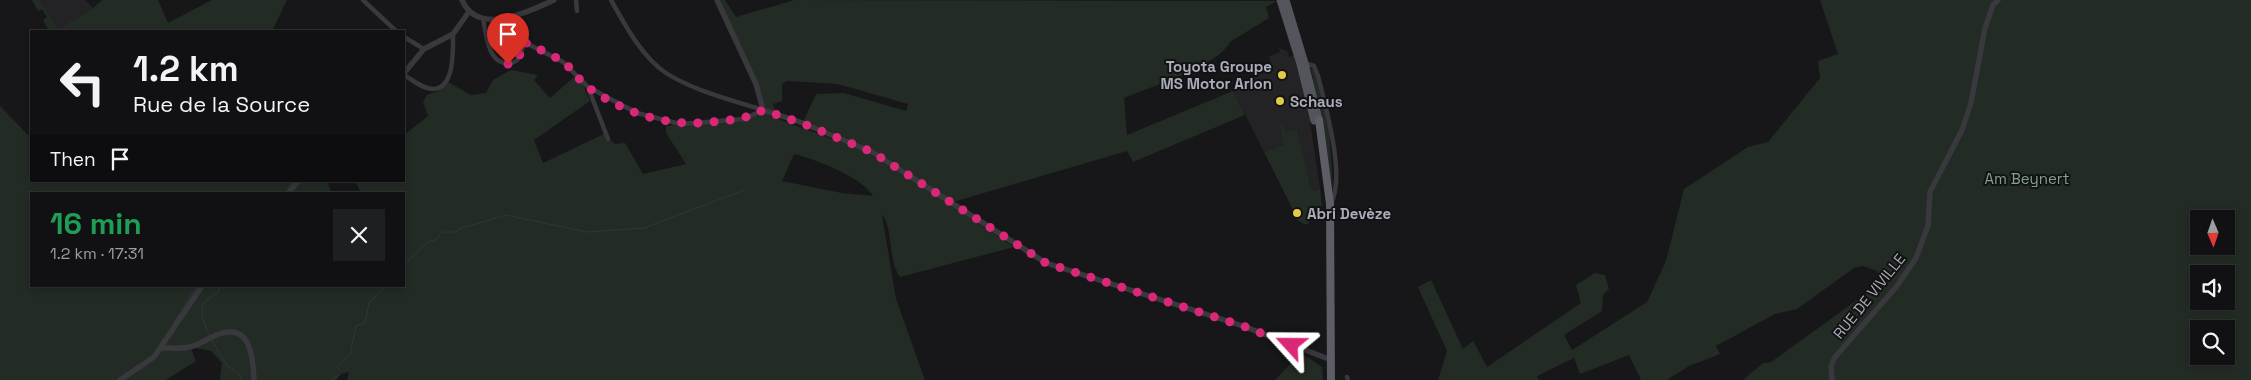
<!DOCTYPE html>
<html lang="en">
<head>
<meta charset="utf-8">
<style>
  body { margin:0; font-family:"Space Grotesk",sans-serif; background:#1e1f21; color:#f1f3f6; height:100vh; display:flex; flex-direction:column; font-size:19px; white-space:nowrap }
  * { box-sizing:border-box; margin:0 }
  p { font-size:16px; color:#9c9da0 }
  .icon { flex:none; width:28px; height:28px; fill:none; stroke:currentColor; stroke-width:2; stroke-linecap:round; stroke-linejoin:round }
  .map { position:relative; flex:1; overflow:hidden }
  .sheet { position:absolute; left:30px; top:192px; width:375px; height:95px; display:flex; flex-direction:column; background:#111113; border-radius:0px; box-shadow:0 2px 8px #0003,0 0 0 1px #303133 }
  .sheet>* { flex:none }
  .guide { position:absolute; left:30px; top:30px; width:375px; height:152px; border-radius:0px; box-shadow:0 2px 8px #0003,0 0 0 1px #303133; background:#111113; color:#f1f3f6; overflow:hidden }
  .needle { width:32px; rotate:178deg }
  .buttons { position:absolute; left:2190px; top:210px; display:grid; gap:10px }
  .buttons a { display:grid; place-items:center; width:45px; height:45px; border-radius:0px; background:#111113; box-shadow:0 2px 8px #0003,0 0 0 1px #303133; font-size:25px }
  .pin { position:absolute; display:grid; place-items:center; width:42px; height:42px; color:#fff; margin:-51px -21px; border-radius:50% 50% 50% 0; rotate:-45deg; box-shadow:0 0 5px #0007 }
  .pin .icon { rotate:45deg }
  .me { position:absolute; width:55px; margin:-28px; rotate:294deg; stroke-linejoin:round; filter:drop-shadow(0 0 4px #0008) }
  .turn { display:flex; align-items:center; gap:18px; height:105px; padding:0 20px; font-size:22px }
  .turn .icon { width:65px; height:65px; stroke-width:2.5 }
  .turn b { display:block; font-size:35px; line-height:42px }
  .then { display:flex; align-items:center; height:48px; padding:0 20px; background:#0003; gap:10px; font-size:19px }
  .round { display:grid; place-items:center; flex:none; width:52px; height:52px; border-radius:0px; background:#1e1f21 }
  .head { display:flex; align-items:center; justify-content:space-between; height:85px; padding:0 20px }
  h1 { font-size:30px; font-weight:700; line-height:38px; color:#1e9e55 }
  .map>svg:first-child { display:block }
  .built { fill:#232325 }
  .green { fill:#232b25; fill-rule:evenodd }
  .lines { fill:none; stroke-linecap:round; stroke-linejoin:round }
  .stream { stroke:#30353d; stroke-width:1 }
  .minor { stroke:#38383d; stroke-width:4.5 }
  .tertiary { stroke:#38383d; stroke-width:5.5 }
  .primary { stroke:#54555c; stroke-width:7 }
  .trunk { stroke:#5c5d65; stroke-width:8 }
  .route { stroke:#db2777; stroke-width:9; stroke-dasharray:0 16.2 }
  .poi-dot { fill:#e2cb45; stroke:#121214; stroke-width:2 }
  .labels { text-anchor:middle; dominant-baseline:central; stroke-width:4; stroke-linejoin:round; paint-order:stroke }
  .poi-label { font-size:15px; font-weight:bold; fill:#aaacb7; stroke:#121214; text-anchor:start }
  .park-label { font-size:15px; fill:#83a18a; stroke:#121214 }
  .street-label { font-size:15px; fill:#aaacb7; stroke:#121214 }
</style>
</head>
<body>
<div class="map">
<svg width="2251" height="380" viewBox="0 0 2251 380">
  <rect width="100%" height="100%" fill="#171719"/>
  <!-- built -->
  <path class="built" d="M40,0H85L93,8L58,31Z
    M1279,48L1287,51L1289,57L1298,54L1314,121L1310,122L1320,188L1316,191L1311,188L1297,129L1284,145L1264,152L1233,91L1268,69L1271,66L1269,56L1280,52Z"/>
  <!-- green -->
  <path class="green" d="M32,0H40L58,30L93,8L102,0H158L168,23L212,0H287L272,31H49L43,20L47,17L42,9L38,11Z
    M717,0H725L736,17L794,0L1277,1L1266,7L1269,18L1230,42C1218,66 1150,87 1124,98L1127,135L1233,91L1245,115L1133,162L1127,151L953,202L865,146L804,120L816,94L844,93L906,111L908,104L838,84L787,81L782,84V101L773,104L775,110L770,116L862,150L908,177L1014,247L900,277C888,261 893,226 882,215L896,299L925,380H347L349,372L341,374L336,380H220L222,363L211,351L190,347L196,361L166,380H0V106L31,138V181H327L332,194H31V286H404V194H362L355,181H404V135L428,116L423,102L427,95L440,90L448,82L471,95L486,93L493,80L511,70L538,75L534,80L550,98L574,77L583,85L590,101L534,140L543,163L604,134L615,144L625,143L643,174L686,164L666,133V126L744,119L763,109L760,94ZM794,154C815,159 862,177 873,196L842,193L782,181Z
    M1820,0H2251V380H1743L1763,363L1771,362L1882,282L1877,271L1863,266L1854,268L1797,309L1775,314L1716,346L1720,354L1689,366L1667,380H1641L1629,355L1580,374L1574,358L1537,376L1539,380H1438L1447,351L1418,287L1431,280L1463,349L1473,341L1487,367L1581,303L1576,285L1595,273L1605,275L1609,289L1603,295L1602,311L1564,335L1572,350L1647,302L1666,261L1684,189L1748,147L1768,142L1820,78L1818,61L1838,54ZM2199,219H2226V246H2199ZM2199,274H2226V301H2199ZM2199,329H2226V356H2199Z
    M1311,68L1315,72L1329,128L1333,190Z
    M1284,125L1286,132L1297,129L1311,188L1316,191L1320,188L1322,206L1312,207L1308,224H1304L1292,217V208L1264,152L1284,145L1280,126Z
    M1301,353L1322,367L1323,380H1275Z"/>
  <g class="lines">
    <!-- stream -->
    <path class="stream" d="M284,194L293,181
      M404,265L428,242L435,240L442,232H456L459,229L506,215L587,232L644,228L744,190
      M173,324L197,286
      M209,336L202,316L203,303L218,292L220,286
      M212,340L227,366L239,373L241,380
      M338,370V366L350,355L356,326L365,323L369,303L385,286
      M331,380L339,375"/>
    <!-- minor -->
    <path class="minor" d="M363,0L396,31
      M576,0L577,11
      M611,0C625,25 642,57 666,73C694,91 732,100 763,110
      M483,18C486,34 488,66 510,63C521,62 522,50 524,42
      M512,19L524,42L563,62L588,87L637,113L680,124L744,119L763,110
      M404,37L424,49
      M1305,63L1314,66L1318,76C1325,105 1346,176 1331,203
      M404,75C412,80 423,89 433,89C455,89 453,49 453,34
      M588,87L608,139
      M1347,377L1348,380"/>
    <!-- tertiary -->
    <path class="tertiary" d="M462,0C478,37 528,12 554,0
      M717,0L756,84L763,110L803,123L872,152L1046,263L1243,326L1326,358
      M404,73L424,49L453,34L468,13
      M288,194L298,181
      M162,348C171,348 181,349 190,347C200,344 209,338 219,334C251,323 253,358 254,380
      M120,380L154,357L202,286
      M1832,380L1831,366L1835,357L1897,286L1916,258L1928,226L1930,192L1962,130L1971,103L1985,28L1993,5L1998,0"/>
    <!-- primary -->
    <path class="primary" d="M1280,0L1300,64L1314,121
      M1286,0L1305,63L1319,120"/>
    <!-- trunk -->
    <path class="trunk" d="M1319,120L1330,204L1331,380"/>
  </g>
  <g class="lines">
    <!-- route -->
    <path class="route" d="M508,64L518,60L524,42C537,48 550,54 562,61C572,68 579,81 589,88C626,114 668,127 712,122C731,120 747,119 763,110L804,124L872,152L1046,263L1243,326L1291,345"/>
  </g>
  <!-- markers -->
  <g class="poi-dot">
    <circle cx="1282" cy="75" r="5"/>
    <circle cx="1280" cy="101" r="5"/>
    <circle cx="1297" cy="213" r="5"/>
  </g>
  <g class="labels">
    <!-- poi labels -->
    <g class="poi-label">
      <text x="1272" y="66" text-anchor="end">Toyota Groupe<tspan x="1272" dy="17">MS Motor Arlon</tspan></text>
      <text x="1290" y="101">Schaus</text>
      <text x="1307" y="213">Abri Devèze</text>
    </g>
    <!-- park labels -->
    <g class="park-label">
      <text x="2027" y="178">Am Beynert</text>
    </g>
    <!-- street labels -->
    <g class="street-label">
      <text transform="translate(1869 296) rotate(-51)">RUE DE VIVILLE</text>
    </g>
  </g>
</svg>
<div class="buttons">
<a><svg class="needle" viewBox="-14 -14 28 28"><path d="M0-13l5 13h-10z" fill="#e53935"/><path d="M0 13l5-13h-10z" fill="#9c9da0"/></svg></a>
<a><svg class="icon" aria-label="sound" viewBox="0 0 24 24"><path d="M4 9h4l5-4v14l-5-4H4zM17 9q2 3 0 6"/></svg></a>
<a><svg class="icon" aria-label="search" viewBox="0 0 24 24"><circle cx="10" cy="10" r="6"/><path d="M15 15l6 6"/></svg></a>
</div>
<div class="pin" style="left:508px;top:64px;background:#d93025"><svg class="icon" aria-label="arrive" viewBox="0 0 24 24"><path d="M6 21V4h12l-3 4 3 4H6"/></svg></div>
<svg class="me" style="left:1291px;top:345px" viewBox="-20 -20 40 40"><path d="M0-17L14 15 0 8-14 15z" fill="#db2777" stroke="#fff" stroke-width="4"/></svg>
<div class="guide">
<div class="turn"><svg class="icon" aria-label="left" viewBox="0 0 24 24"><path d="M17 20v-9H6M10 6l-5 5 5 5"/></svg><div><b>1.2 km</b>Rue de la Source</div></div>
<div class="then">Then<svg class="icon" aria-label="arrive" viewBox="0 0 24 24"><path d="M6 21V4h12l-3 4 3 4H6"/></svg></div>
</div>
<section class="sheet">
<div class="head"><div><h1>16 min</h1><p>1.2 km · 17:31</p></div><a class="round"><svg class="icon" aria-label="close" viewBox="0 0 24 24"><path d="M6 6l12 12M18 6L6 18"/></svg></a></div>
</section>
</div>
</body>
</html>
